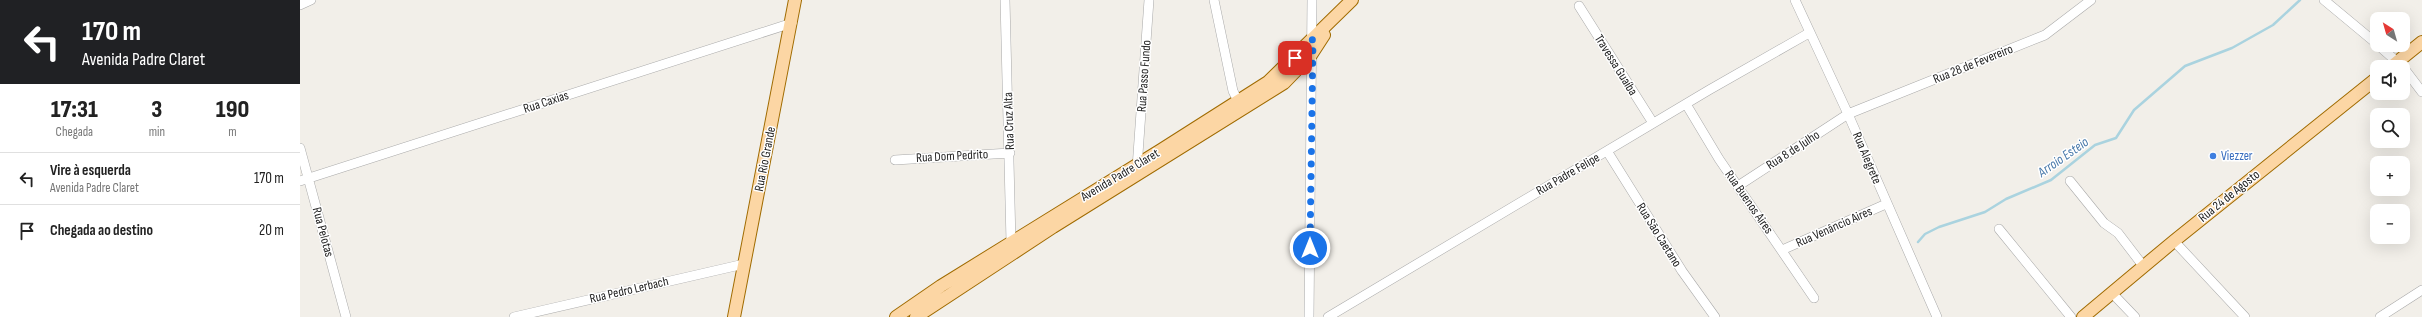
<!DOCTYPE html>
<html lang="pt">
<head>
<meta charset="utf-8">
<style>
  body { margin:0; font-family:"Sofia Sans Condensed",sans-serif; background:#f2f2f2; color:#222; height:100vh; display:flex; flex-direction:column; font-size:15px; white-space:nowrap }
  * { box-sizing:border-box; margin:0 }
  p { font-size:13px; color:#767676 }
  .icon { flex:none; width:22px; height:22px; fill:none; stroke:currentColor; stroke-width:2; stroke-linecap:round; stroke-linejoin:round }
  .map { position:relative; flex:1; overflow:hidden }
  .side { display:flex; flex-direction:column; background:#fff; width:300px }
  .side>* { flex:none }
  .hud { background:#202124; color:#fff; overflow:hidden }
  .needle { width:26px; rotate:323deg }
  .fabs { position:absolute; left:2070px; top:12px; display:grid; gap:8px }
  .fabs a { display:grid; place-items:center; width:40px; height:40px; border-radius:8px; background:#fff; box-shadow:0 4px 16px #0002; font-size:20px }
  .pin { position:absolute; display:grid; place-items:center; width:34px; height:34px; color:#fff; margin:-17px; border-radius:8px; box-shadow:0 2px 6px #0006 }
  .me { position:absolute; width:44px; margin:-22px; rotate:0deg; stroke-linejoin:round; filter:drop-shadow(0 0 3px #0008) }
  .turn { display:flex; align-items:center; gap:14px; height:84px; padding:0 16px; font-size:18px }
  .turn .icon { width:52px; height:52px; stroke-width:2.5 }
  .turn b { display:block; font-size:28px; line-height:34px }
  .eta { display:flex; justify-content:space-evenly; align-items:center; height:68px; text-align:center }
  .eta b { font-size:24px; font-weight:800; line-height:28px }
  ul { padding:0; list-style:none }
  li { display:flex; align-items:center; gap:12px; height:52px; padding:0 16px; border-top:1px solid #e0e0e0 }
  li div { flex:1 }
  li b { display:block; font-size:15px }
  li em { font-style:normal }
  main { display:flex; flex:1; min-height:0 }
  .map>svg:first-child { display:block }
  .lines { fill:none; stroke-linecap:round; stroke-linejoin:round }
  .stream { stroke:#aad3df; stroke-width:2.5 }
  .minor-casing { stroke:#a9a9a9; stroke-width:10 }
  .major-casing { stroke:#a06b00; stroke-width:14 }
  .minor { stroke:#fff; stroke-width:9 }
  .major { stroke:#fcd6a4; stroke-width:12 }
  .route { stroke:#1a73e8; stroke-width:7; stroke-dasharray:0 12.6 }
  .shop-dot { fill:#3f7fe0; stroke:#fff; stroke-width:1.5 }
  .labels { text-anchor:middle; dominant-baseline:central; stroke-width:3; stroke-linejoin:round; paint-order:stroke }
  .street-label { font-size:13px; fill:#222; stroke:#fff }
  .shop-label { font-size:13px; fill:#366cbe; stroke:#fff; text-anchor:start }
  .water-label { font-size:14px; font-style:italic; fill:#4a7aab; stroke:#fff }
</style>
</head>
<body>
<main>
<section class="side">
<div class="hud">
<div class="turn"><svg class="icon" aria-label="left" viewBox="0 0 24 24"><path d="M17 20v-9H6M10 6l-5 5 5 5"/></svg><div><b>170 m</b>Avenida Padre Claret</div></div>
</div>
<div class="eta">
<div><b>17:31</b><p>Chegada</p></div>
<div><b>3</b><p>min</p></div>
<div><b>190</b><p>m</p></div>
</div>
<ul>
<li><svg class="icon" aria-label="left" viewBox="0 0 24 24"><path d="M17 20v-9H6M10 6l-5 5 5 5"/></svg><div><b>Vire à esquerda</b><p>Avenida Padre Claret</p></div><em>170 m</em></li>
<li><svg class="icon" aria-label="arrive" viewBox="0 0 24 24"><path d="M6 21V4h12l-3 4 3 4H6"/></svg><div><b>Chegada ao destino</b></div><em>20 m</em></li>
</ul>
</section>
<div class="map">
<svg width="2122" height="317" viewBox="0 0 2122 317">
  <rect width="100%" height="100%" fill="#f2efe9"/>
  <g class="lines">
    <!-- stream -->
    <path class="stream" d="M1618,242L1625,234L1639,227L1685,212L1706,199L1751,180L1795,145L1816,138L1834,110L1885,66L1932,48L1973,25L2000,0"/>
    <defs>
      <path id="minor" d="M705,0L711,242
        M914,0L933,91L938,101
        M1495,0L1548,114L1637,317
        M2024,0L2077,44
        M0,5L11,0
        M1279,6L1353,123
        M2078,45L2103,67
        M2103,67L2122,92
        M1386,104L1419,159L1514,298
        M0,148L46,317
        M1307,151L1382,271L1415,317
        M595,160L710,153
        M837,168L849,0
        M0,181L492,23
        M1770,181L1804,223L1818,233L1844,267
        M1438,186L1548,114L1745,35L1791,0
        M1699,229L1771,317
        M1874,241L1945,317
        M1482,250L1586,204
        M1812,293L1835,317
        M214,317L444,264
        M1009,317L1012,0
        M1028,317L1409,90L1509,33
        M2080,317L2122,290"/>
      <path id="major" d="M2091,67L2122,42
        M434,317L495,0
        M596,317L641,286L861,150L968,82L1052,0
        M616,317L753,227L984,83L1011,55L1024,35
        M1783,317L1874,241L2077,78"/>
    </defs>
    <!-- minor casing -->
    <use href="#minor" class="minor-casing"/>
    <!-- major casing -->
    <use href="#major" class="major-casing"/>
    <!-- minor -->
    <use href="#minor" class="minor"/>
    <!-- major -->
    <use href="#major" class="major"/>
  </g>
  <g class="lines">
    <!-- route -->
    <path class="route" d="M995,58L1013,39L1010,248"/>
  </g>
  <!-- markers -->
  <circle class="shop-dot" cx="1913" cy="156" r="4"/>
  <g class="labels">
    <!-- street labels -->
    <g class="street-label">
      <text transform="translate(1673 64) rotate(-22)">Rua 28 de Fevereiro</text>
      <text transform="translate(1316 65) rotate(58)">Travessa Guaíba</text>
      <text transform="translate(844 76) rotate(-86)">Rua Passo Fundo</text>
      <text transform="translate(246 102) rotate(-18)">Rua Caxias</text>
      <text transform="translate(709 121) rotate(-92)">Rua Cruz Alta</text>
      <text transform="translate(1493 150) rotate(-33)">Rua 8 de Julho</text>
      <text transform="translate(652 156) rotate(-3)">Rua Dom Pedrito</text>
      <text transform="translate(1567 158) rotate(67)">Rua Alegrete</text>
      <text transform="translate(465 159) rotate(-79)">Rua Rio Grande</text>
      <text transform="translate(1268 174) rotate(-30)">Rua Padre Felipe</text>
      <text transform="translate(820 175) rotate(-31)">Avenida Padre Claret</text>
      <text transform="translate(1929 196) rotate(-39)">Rua 24 de Agosto</text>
      <text transform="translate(1449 202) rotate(55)">Rua Buenos Aires</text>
      <text transform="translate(1534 227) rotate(-24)">Rua Venâncio Aires</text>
      <text transform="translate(23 232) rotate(75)">Rua Pelotas</text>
      <text transform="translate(1359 235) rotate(58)">Rua São Caetano</text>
      <text transform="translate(329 290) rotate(-13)">Rua Pedro Lerbach</text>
    </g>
    <!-- shop labels -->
    <g class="shop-label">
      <text x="1921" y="156">Viezzer</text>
    </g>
    <!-- water labels -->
    <g class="water-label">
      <text transform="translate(1763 157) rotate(-35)">Arroio Esteio</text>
    </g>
  </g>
</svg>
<div class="fabs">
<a><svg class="needle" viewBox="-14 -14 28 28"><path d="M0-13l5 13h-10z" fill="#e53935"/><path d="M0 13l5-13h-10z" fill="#767676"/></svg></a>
<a><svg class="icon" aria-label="sound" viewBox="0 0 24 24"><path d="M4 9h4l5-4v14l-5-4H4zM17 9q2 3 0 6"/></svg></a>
<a><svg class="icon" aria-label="search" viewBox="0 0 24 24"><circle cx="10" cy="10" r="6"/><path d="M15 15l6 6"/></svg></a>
<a>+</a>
<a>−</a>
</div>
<div class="pin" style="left:995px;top:58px;background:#d93025"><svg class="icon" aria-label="arrive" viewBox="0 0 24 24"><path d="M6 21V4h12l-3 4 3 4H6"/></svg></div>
<svg class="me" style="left:1010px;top:248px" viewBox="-20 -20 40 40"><circle r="17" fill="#1a73e8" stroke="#fff" stroke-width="3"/><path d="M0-11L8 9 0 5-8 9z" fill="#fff"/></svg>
</div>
</main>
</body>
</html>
